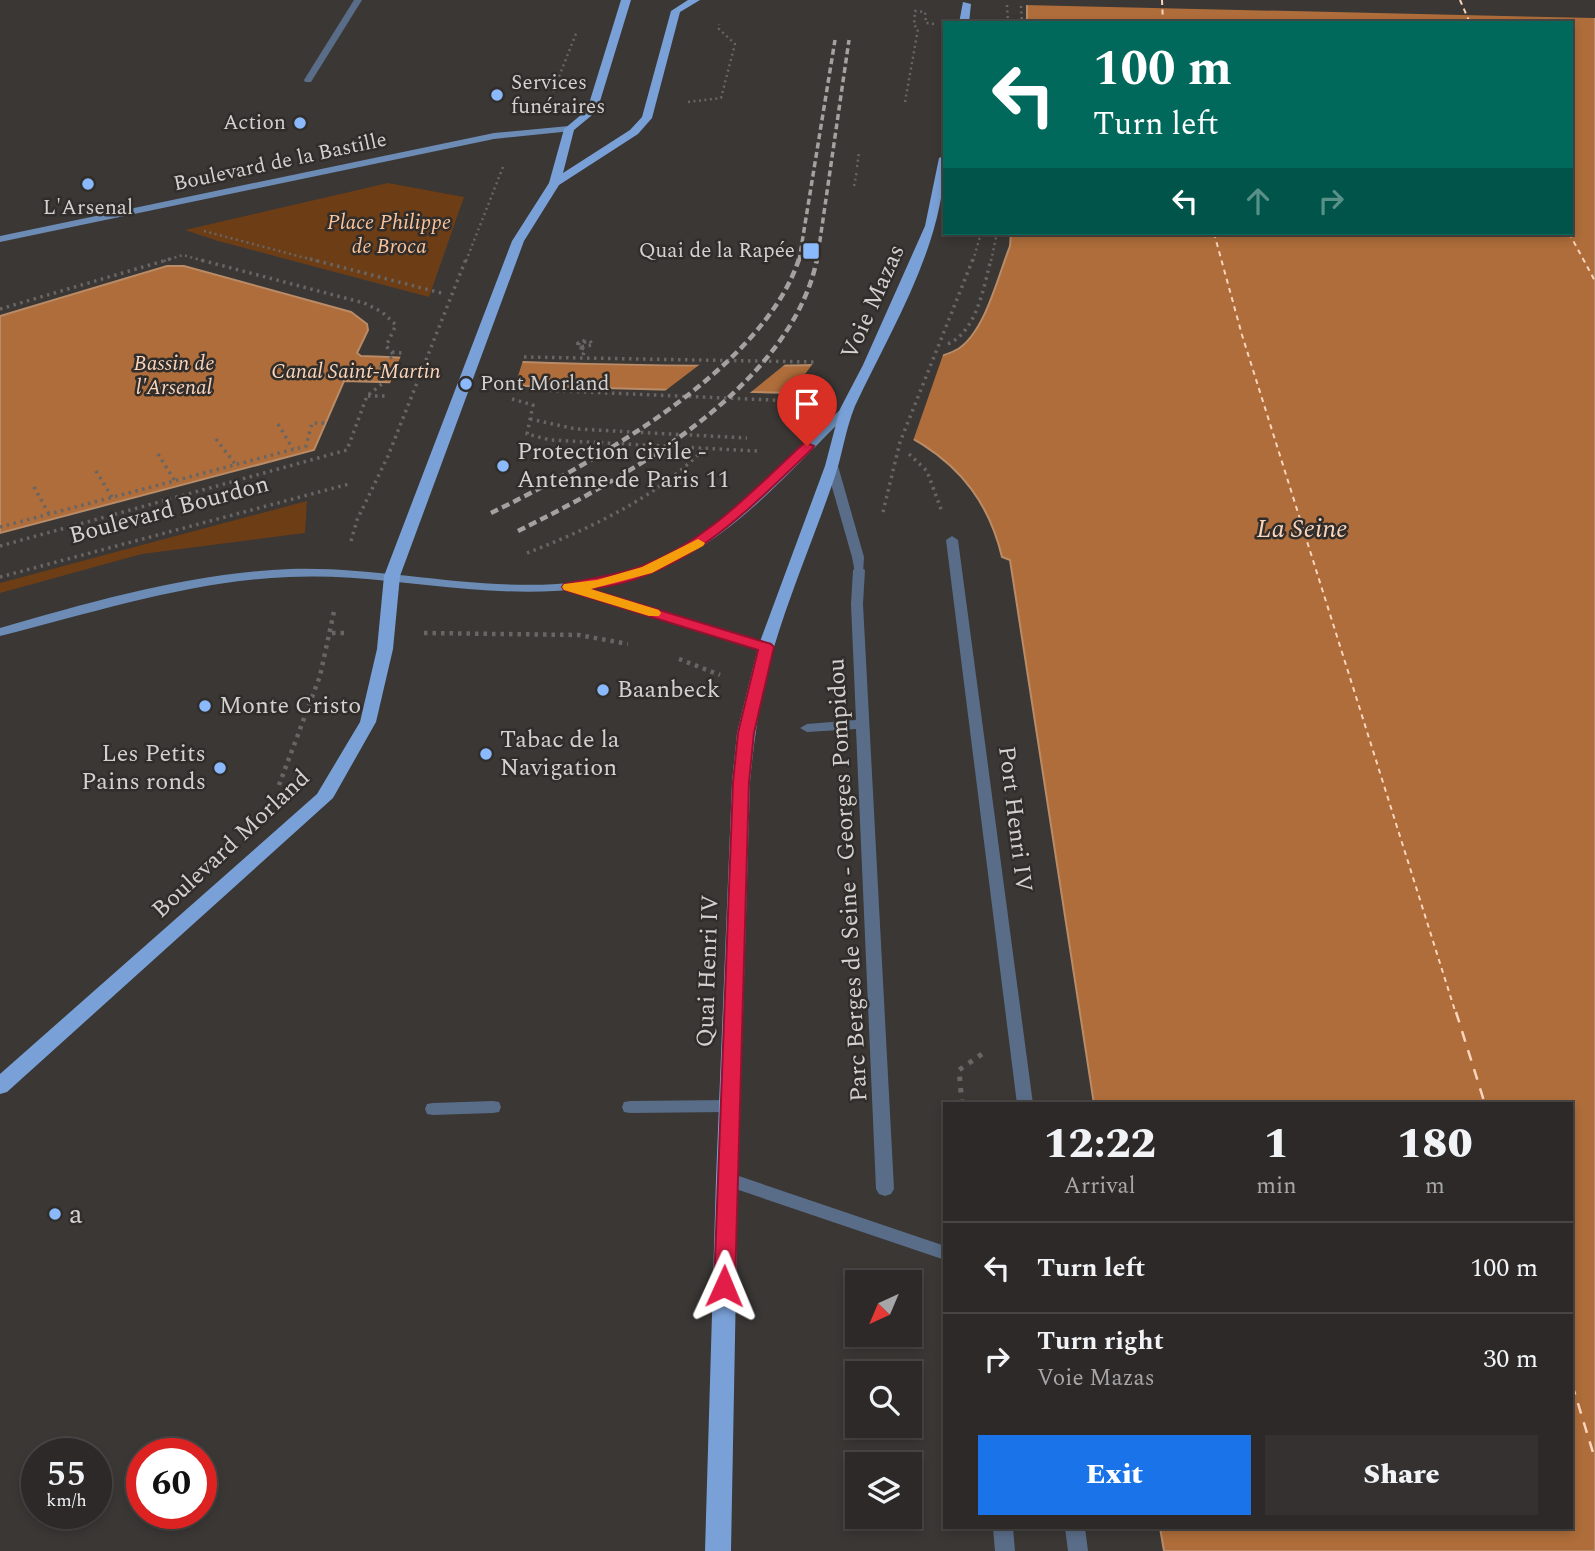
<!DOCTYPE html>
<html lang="en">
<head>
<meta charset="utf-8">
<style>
  body { margin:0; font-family:Spectral,serif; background:#343130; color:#f1f3f6; height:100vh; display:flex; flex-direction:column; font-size:26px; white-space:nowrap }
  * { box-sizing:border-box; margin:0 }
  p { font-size:23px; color:#a6a6a8 }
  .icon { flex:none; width:38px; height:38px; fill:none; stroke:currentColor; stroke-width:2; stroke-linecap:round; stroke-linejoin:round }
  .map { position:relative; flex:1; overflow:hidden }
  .sheet { position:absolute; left:943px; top:1102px; width:630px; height:427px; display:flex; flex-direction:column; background:#2c2928; border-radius:0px; box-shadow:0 4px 10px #0003,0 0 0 2px #484545 }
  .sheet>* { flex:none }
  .top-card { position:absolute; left:943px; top:21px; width:630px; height:214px; border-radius:0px; box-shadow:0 4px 10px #0003,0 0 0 2px #484545; background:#00695c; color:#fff; overflow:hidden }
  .needle { width:46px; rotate:224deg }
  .controls { position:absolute; left:845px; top:1270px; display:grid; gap:14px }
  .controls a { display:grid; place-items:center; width:77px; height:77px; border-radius:0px; background:#2c2928; box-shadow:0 4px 10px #0003,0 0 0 2px #484545; font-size:35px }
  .speed { position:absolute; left:21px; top:1438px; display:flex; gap:14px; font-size:35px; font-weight:700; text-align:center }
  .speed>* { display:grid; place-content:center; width:91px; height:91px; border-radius:50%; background:#2c2928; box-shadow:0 4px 10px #0003,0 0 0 2px #484545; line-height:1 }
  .speed small { font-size:18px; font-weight:400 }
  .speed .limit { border:10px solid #d22; background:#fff; color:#111 }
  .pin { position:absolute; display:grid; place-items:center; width:60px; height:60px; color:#fff; margin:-72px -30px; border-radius:50% 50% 50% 0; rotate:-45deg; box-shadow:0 0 7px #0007 }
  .pin .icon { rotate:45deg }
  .me { position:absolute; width:77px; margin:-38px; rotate:1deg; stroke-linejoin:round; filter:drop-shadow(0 0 5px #0008) }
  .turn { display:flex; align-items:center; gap:24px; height:147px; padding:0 35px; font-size:32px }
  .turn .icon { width:91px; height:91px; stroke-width:2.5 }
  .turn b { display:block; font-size:49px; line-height:60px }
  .lanes { display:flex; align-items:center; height:66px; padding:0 35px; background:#0003; justify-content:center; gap:35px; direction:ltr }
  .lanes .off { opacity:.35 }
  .eta { display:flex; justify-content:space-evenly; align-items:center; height:119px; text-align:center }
  .eta b { font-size:42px; font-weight:800; line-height:49px }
  .primary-button { display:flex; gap:14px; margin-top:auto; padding:14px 35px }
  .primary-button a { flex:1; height:80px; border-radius:0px; background:#1a73e8; color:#fff; font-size:28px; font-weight:800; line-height:80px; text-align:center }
  .primary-button a+a { background:#343130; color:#f1f3f6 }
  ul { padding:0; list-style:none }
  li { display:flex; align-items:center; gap:21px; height:91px; padding:0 35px; border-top:2px solid #484545 }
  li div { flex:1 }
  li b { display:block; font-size:26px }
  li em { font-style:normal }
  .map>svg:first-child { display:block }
  .green { fill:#6d3d16 }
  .water { fill:#ae6d3a; stroke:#b98b67; stroke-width:2 }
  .pier { fill:#3a3735 }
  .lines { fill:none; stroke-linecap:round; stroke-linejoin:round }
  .ferry-far1 { stroke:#fbd5bb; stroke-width:2; stroke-dasharray:5 4.5; stroke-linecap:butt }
  .ferry { stroke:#fbd5bb; stroke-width:2.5; stroke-dasharray:11 9; stroke-linecap:butt }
  .path-far3 { stroke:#686664; stroke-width:2.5; stroke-dasharray:2 3.5; stroke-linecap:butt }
  .path-far2 { stroke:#686664; stroke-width:3.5; stroke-dasharray:2.5 4.5; stroke-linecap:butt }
  .path-far1 { stroke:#686664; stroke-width:4.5; stroke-dasharray:3.5 5; stroke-linecap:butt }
  .path { stroke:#686664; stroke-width:5; stroke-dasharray:4.5 7; stroke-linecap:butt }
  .lane { fill:#5a6d88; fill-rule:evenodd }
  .street { fill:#5a6d88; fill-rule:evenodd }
  .secondary { fill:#6c8bb5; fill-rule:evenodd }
  .primary { fill:#7aa1d7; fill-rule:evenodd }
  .rail-far1 { stroke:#a4a2a1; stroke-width:3.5; stroke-dasharray:6 3.5; stroke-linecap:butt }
  .rail { stroke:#a4a2a1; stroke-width:4.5; stroke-dasharray:8 4.5; stroke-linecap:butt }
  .route { fill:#e11d48; stroke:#92132f; stroke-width:2 }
  .slow { fill:#f59e0b }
  .poi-dot { fill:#8abafc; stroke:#302d2b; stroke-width:2.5 }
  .labels { text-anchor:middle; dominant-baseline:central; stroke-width:5; stroke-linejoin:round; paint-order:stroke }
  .far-poi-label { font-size:21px; fill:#d3d1d0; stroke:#302d2b; text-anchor:start }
  .far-street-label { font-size:21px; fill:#d3d1d0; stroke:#302d2b }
  .far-park-label { font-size:21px; font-style:italic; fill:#fac39b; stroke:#302d2b }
  .far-water-label { font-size:21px; font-style:italic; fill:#fbd5bb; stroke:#302d2b }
  .street-label { font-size:24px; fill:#d3d1d0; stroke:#302d2b }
  .poi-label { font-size:24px; fill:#d3d1d0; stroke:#302d2b; text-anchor:start }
  .water-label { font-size:26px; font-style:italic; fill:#fbd5bb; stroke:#302d2b }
  .near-poi-label { font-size:28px; fill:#d3d1d0; stroke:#302d2b; text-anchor:start }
</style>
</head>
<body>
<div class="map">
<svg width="1595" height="1551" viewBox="0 0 1595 1551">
  <rect width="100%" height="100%" fill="#3a3735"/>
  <!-- green -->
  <path class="green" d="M388,183L464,197L429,297L218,241L185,230Z
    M307,501L305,533L142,554L0,593V583Z"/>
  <!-- water -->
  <path class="water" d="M1027,0H1595V1551H1164L1160,1528H1572V1104H1094L1010,560L1002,557C976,448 887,421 791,393L344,381L314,450L0,533V316L167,266H184L351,312L367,324L368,330L357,353L361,356C511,362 666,368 817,365C854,365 927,367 958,349C985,332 998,276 1010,246L1011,233H1572V23H1027Z"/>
  <!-- pier -->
  <path class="pier" d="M1024,0H1595V18L1024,5Z
    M944,352L913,441L859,416L788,397L814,362L908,360Z
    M402,353L524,357L514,389L389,386Z
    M703,362L783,363L788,362L746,396L661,394Z"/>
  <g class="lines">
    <!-- ferry-far1 -->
    <path class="ferry-far1" d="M1162,0L1163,23
      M1460,0L1470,23
      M1214,233L1242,335L1456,1014
      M1569,233L1595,281"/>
    <!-- ferry -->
    <path class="ferry" d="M1456,1012L1485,1104
      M1572,1384L1595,1459"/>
    <!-- path-far3 -->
    <path class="path-far3" d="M1007,5L1008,23
      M1021,6L1022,23
      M551,97L577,31
      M688,102L721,98L735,44L719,29V24
      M905,102L918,29L914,25L915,11L925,12L926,23L934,24
      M857,167L859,152
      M854,186L857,171
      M204,231L317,261
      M164,261L183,255L204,261
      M466,261L503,167
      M973,261L981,233
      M991,261L997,233"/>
    <!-- path-far2 -->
    <path class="path-far2" d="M310,259L445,294
      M0,309L170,259
      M590,341L593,345L579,347V343Z
      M948,344C977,331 984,286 991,259
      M582,348L585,349L582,358
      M582,348L577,347L578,343L586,340
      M392,352L402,353
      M524,357L814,362
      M514,389L795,401
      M368,396H385
      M512,399L533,405L527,434L550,440L757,451
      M530,419L576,429L747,438
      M278,424L293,449
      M216,439L236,465
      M158,454L175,481
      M909,454L927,471L942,512
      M96,471L112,497
      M34,487L49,514
      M883,512L900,442L973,259
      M0,527L306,446L312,423H325
      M351,541L357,520L388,456L466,259
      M0,546L347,450L367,396L383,383L378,369L394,355L386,346L396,325L382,312L364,303L197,259
      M527,553C591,528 656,498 705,448
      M0,577L349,484"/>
    <!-- path-far1 -->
    <path class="path-far1" d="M332,633H348
      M424,633L579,635L628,644
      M679,659L720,675
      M279,785L320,676L335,607"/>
    <!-- path -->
    <path class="path" d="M962,1104L959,1070L982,1054"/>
    <!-- lane -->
    <path class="lane" d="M952,536L958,540L1033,1104H1017L946,540Z
      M859,566L865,570L863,604L894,1189L891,1194L885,1196L879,1194L876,1189L856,729L807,732L800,728L807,724L856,720L851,604L853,570Z
      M729,1100L735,1101L737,1106L735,1111L729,1112L630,1113L624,1112L622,1107L624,1102L630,1101Z
      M493,1101L499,1102L501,1107L499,1112L493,1113L433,1115L427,1114L425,1109L427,1104L433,1103Z
      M727,1172L945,1246V1260L721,1184L718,1179L721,1174Z
      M993,1528H1013L1015,1551H995Z
      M1065,1528H1085L1088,1551H1068Z"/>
    <!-- street -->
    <path class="street" d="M354,0H362L311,82H305L304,80Z
      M832,463L838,466L864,557L863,573H855L852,557L826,466Z
      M569,583L771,644L772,647L766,651L761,650L565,590L563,587Z"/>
    <!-- secondary -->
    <path class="secondary" d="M569,126L573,129L572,131L494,139L0,242V236L494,133Z
      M847,406L853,409L851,411C791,469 731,543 651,572C593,594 529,594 468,589C408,584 349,574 289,577C190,581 96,612 0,636V628C94,601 191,573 290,569C405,565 529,608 642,567C722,538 783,464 843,407Z"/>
    <!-- primary -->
    <path class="primary" d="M621,0H631L597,111L574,130L563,173L630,130L642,117L671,11L688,0H700L680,12L652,118L638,134L559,185L524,241L400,576L393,649L376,722L333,798L7,1092L0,1094V1074L317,794L360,722L377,649L384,576L512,241L549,183L564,129L587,110Z
      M963,2L971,4L969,23H959Z
      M945,155C945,244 892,327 855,406C845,430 842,458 833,482C814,537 791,591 774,647C761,691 754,737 750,782L738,1179L731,1551H705L716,1179L732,782L737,733L758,647L825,466L840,409L863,365L925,226L939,158Z"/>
    <!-- rail-far1 -->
    <path class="rail-far1" d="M799,261L835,40
      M817,261L849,40"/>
    <!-- rail -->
    <path class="rail" d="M491,513C591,464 763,370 799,259
      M518,531C627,477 791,387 817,259"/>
  </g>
  <!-- route -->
  <path class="route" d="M807,443L814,446L812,449C748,510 684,579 590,589L771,644L774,647L754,733L749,782L735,1286L732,1292L724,1294L717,1292L714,1286L733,782L738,733L758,650L564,590L562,587L564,584C590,578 617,576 642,566C707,541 753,490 803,444Z"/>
  <!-- slow -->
  <path class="slow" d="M698,539L705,543L703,546L652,573L591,589L659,610L661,613L659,616H649L564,590L562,587L564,584L597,580L642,567Z"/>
  <!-- markers -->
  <g class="poi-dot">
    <circle cx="497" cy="95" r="7"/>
    <circle cx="300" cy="123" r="7"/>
    <circle cx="88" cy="184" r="7"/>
    <rect x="802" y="242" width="18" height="18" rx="3.5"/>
    <circle cx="466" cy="384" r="7"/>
    <circle cx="503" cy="466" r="7"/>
    <circle cx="603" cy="690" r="7"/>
    <circle cx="205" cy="706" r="7"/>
    <circle cx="486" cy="754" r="7"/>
    <circle cx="220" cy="768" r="7"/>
    <circle cx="55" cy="1214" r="7"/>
  </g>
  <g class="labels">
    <!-- far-poi labels -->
    <g class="far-poi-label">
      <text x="511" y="83">Services<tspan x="511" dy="24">funéraires</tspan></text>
      <text x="286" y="123" text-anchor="end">Action</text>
      <text x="88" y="208" text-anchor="middle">L'Arsenal</text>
      <text x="795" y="251" text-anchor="end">Quai de la Rapée</text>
      <text x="480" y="384">Pont Morland</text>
    </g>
    <!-- far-street labels -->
    <g class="far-street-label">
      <text transform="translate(280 162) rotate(-12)">Boulevard de la Bastille</text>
    </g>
    <!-- far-park labels -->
    <g class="far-park-label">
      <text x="389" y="223">Place Philippe<tspan x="389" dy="24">de Broca</tspan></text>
    </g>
    <!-- far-water labels -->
    <g class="far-water-label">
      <text x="174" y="364">Bassin de<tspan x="174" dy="24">l'Arsenal</tspan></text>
      <text x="356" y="372">Canal Saint-Martin</text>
    </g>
    <!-- street labels -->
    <g class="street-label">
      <text transform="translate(873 302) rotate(-66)">Voie Mazas</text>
      <text transform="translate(169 510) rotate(-15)">Boulevard Bourdon</text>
      <text transform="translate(1015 819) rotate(83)">Port Henri IV</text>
      <text transform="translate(231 844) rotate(-43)">Boulevard Morland</text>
      <text transform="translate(848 880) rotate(-93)">Parc Berges de Seine - Georges Pompidou</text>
      <text transform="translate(708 971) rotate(-88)">Quai Henri IV</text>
    </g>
    <!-- poi labels -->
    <g class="poi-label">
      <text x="517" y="452">Protection civile -<tspan x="517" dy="28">Antenne de Paris 11</tspan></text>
      <text x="617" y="690">Baanbeck</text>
      <text x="219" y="706">Monte Cristo</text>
      <text x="500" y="740">Tabac de la<tspan x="500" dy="28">Navigation</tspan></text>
      <text x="206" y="754" text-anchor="end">Les Petits<tspan x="206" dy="28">Pains ronds</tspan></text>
    </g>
    <!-- water labels -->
    <g class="water-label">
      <text x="1302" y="529">La Seine</text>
    </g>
    <!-- near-poi labels -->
    <g class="near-poi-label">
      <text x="69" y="1214">a</text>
    </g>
  </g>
</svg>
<div class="controls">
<a><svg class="needle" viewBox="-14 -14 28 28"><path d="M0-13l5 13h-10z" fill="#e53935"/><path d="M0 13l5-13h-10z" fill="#a6a6a8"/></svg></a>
<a><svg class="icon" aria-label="search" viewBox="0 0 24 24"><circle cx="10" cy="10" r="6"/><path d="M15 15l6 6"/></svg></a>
<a><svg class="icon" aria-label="layers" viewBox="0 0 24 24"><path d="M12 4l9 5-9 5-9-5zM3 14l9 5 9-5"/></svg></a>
</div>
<div class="speed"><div>55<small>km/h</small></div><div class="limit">60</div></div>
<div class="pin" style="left:807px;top:446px;background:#d93025"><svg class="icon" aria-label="arrive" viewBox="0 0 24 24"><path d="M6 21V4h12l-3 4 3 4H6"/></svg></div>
<svg class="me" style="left:724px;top:1286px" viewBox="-20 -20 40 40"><path d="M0-17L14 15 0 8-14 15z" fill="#e11d48" stroke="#fff" stroke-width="4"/></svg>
<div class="top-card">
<div class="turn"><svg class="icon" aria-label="left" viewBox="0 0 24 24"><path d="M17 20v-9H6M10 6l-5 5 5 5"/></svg><div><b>100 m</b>Turn left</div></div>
<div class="lanes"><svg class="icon" aria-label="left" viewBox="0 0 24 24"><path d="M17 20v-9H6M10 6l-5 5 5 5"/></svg><svg class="icon off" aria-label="ahead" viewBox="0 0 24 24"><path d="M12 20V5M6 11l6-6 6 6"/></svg><svg class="icon off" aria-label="right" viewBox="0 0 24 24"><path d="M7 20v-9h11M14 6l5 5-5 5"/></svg></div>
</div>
<section class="sheet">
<div class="eta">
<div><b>12:22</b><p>Arrival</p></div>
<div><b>1</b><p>min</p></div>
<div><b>180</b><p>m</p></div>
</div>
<ul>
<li><svg class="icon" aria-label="left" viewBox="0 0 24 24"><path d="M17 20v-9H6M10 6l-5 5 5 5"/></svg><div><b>Turn left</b></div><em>100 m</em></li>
<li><svg class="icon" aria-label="right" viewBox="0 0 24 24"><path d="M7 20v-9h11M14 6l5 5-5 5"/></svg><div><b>Turn right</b><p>Voie Mazas</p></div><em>30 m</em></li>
</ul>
<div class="primary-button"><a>Exit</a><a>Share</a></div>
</section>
</div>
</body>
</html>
